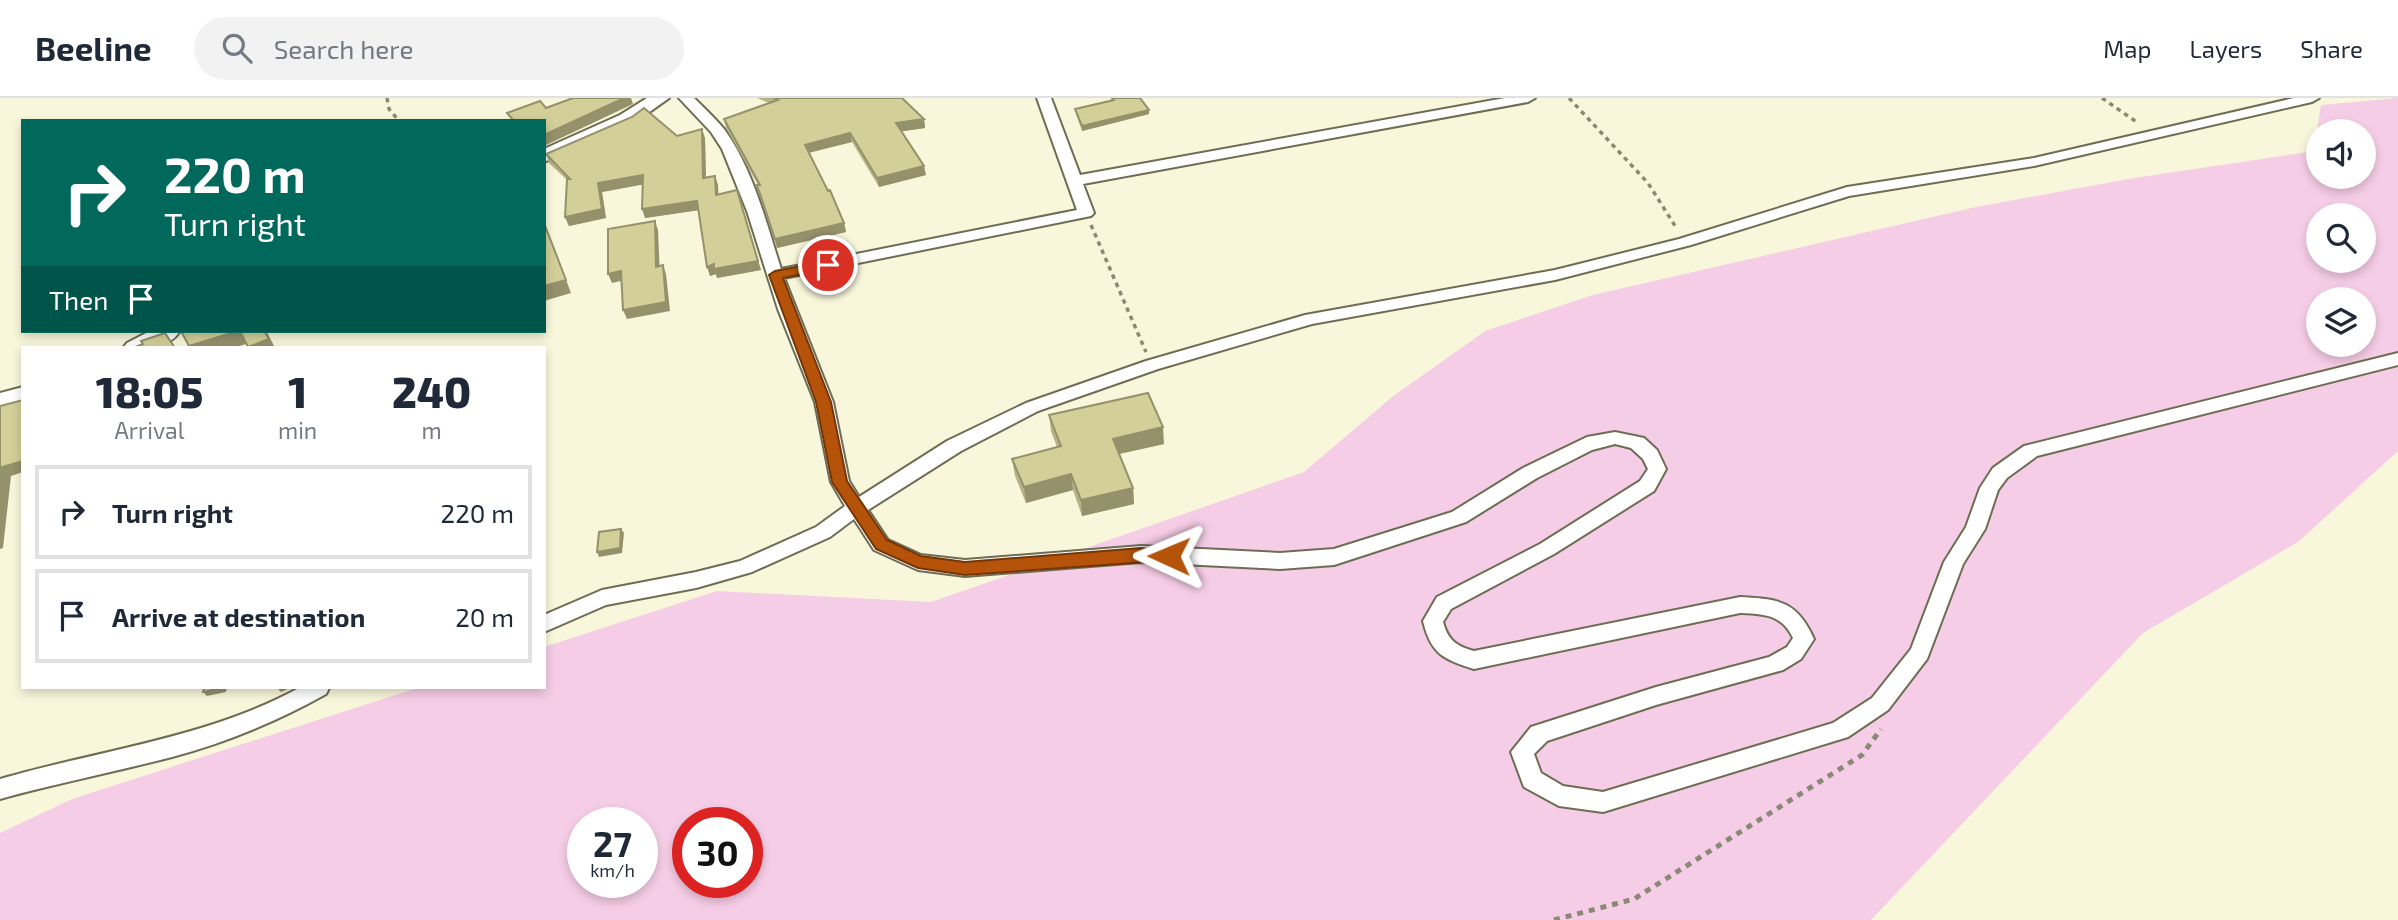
<!DOCTYPE html>
<html lang="en">
<head>
<meta charset="utf-8">
<style>
  body { margin:0; font-family:"Exo 2",sans-serif; background:#f2f2f3; color:#1f2937; height:100vh; display:flex; flex-direction:column; font-size:26px; white-space:nowrap }
  * { box-sizing:border-box; margin:0 }
  p { font-size:23px; color:#747a83 }
  .icon { flex:none; width:38px; height:38px; fill:none; stroke:currentColor; stroke-width:2; stroke-linecap:round; stroke-linejoin:round }
  .map { position:relative; flex:1; overflow:hidden }
  .sheet { position:absolute; left:21px; top:248px; width:525px; height:343px; display:flex; flex-direction:column; background:#fff; border-radius:0px; box-shadow:0 4px 10px #0003 }
  .sheet>* { flex:none }
  .banner { position:absolute; left:21px; top:21px; width:525px; height:214px; border-radius:0px; box-shadow:0 4px 10px #0003; background:#00695c; color:#fff; overflow:hidden }
  .controls { position:absolute; left:2306px; top:21px; display:grid; gap:14px }
  .controls a { display:grid; place-items:center; width:70px; height:70px; border-radius:50%; background:#fff; box-shadow:0 4px 10px #0003; font-size:35px }
  .speed { position:absolute; left:567px; top:709px; display:flex; gap:14px; font-size:35px; font-weight:700; text-align:center }
  .speed>* { display:grid; place-content:center; width:91px; height:91px; border-radius:50%; background:#fff; box-shadow:0 4px 10px #0003; line-height:1 }
  .speed small { font-size:18px; font-weight:400 }
  .speed .limit { border:10px solid #d22; background:#fff; color:#111 }
  .pin { position:absolute; display:grid; place-items:center; width:60px; height:60px; color:#fff; margin:-30px; border:4px solid #fff; border-radius:50%; box-shadow:0 2px 7px #0007 }
  .me { position:absolute; width:77px; margin:-38px; rotate:271deg; stroke-linejoin:round; filter:drop-shadow(0 0 5px #0008) }
  .turn { display:flex; align-items:center; gap:24px; height:147px; padding:0 28px; font-size:32px }
  .turn .icon { width:91px; height:91px; stroke-width:2.5 }
  .turn b { display:block; font-size:49px; line-height:60px }
  .then { display:flex; align-items:center; height:66px; padding:0 28px; background:#0003; gap:14px; font-size:26px }
  .eta { display:flex; justify-content:space-evenly; align-items:center; height:119px; text-align:center }
  .eta b { font-size:42px; font-weight:800; line-height:49px }
  ul { padding:0; list-style:none }
  li { display:flex; align-items:center; gap:21px; height:94px; margin:0 14px 10px; padding:0 14px; border:4px solid #e0e1e3; border-radius:0px }
  li div { flex:1 }
  li b { display:block; font-size:26px }
  li em { font-style:normal }
  header { display:flex; align-items:center; gap:42px; box-sizing:border-box; height:98px; padding:0 35px; background:#fff; border-bottom:2px solid #e0e1e3 }
  header strong { font-size:33px }
  nav { display:flex; gap:38px; margin-inline-start:auto; font-size:24px }
  .search { width:490px; height:63px; background:#f2f2f3; display:flex; align-items:center; gap:18px; box-sizing:border-box; padding:0 24px; border-radius:38px; color:#747a83; font-size:26px }
  .map>svg:first-child { display:block }
  .green { fill:#f6cde6; fill-rule:evenodd }
  .lines { fill:none; stroke-linecap:round; stroke-linejoin:round }
  .street-casing { stroke:#6e6d54; stroke-width:4 }
  .secondary-casing { stroke:#6e6d54; stroke-width:4 }
  .path-far1 { stroke:#8a8975; stroke-width:3.5; stroke-dasharray:4.5 4.5; stroke-linecap:butt }
  .path { stroke:#8a8975; stroke-width:5; stroke-dasharray:6 6; stroke-linecap:butt }
  .street { fill:#fff; fill-rule:evenodd }
  .secondary { fill:#fff; fill-rule:evenodd }
  .wall { fill:#b5b284 }
  .shaded-wall { fill:#94916b }
  .building { fill:#d3cf99; stroke:#94916b; stroke-width:2 }
  .route { fill:#b45309; stroke:#753606; stroke-width:2 }
</style>
</head>
<body>
<header>
<strong>Beeline</strong>
<div class="search"><svg class="icon" aria-label="search" viewBox="0 0 24 24"><circle cx="10" cy="10" r="6"/><path d="M15 15l6 6"/></svg>Search here</div>
<nav><a>Map</a><a>Layers</a><a>Share</a></nav>
</header>
<div class="map">
<svg width="2398" height="822" viewBox="0 0 2398 822">
  <rect width="100%" height="100%" fill="#f9f7db"/>
  <!-- green -->
  <path class="green" d="M2398,0V353L2298,444L2143,535L1871,822H0V735L72,701L417,590H544V549L717,493L931,504L1304,374L1392,299L1485,233L1593,197L1976,109L2134,80L2314,53L2321,7ZM2319,33H2364V79H2319ZM2319,117H2364V163H2319ZM2319,201H2364V247H2319ZM583,724H642V784H583ZM688,724H747V784H688Z"/>
  <g class="lines">
    <defs>
      <path id="street" d="M679,0H694C704,10 715,20 724,31C753,71 766,124 781,171L1077,112L1037,0H1051L1080,77L1505,0H1535L1528,4L1083,86L1094,115L1091,118L784,180L833,304L849,383L859,399L947,343L1026,305L1146,263L1305,217L1555,172L1679,141L1847,89L2034,60L2294,0H2319L2312,4L2034,68L1849,98L1691,147L1555,182L1312,226L1158,271L1038,313L961,353L868,412L888,442L921,457L965,462L1141,448L1280,455L1334,451L1452,414L1523,370L1587,339L1615,334L1644,340L1657,352L1666,371L1654,393L1554,456L1451,511L1443,524C1448,542 1456,548 1474,553L1740,499C1779,501 1797,503 1814,541L1801,561L1783,572L1656,607L1547,643L1534,656L1541,675L1563,688L1603,694L1833,625L1872,600L1911,551L1944,464L1966,429L1980,390L1993,370L2024,348L2398,255V267L2037,358L2007,380L1998,392L1985,431L1963,466L1927,561L1888,612L1848,639L1603,714L1559,708L1524,689L1511,654L1531,629L1656,589L1769,559L1787,549L1793,540C1782,516 1763,516 1740,515L1474,571C1443,561 1431,556 1423,523L1437,499L1540,446L1640,383L1648,371L1643,361L1631,350L1615,346L1592,352L1537,380L1466,424L1334,467L1280,471L1141,464L965,478L918,472L874,452L854,421L830,439L752,474L696,490L606,507L544,534V517L602,492L696,474L740,463L816,429L845,408L831,384L815,304L778,211L747,113L722,51L711,34Z
        M299,590H329L326,596C278,623 225,645 172,659C115,674 57,685 0,701V681C100,652 207,640 299,590Z"/>
      <path id="secondary" d="M647,0H669L634,25L544,64V51L620,17Z
        M150,233H180C168,252 143,250 123,250L127,245Z
        M23,289V306L0,312V295Z"/>
    </defs>
    <!-- street casing -->
    <use href="#street" class="street-casing"/>
    <!-- secondary casing -->
    <use href="#secondary" class="secondary-casing"/>
    <!-- path-far1 -->
    <path class="path-far1" d="M387,0L389,11L399,23
      M1569,0L1648,85L1677,131
      M2102,0L2138,25
      M1091,127L1146,254"/>
    <!-- path -->
    <path class="path" d="M1554,822L1634,801L1862,657L1881,631"/>
    <!-- street -->
    <use href="#street" class="street"/>
    <!-- secondary -->
    <use href="#secondary" class="secondary"/>
  </g>
  <!-- wall -->
  <path class="wall" d="M757,0H902L924,21L925,30L902,33L926,77L879,89L852,44L809,55L844,125L846,134L777,150L757,87H758L726,30L724,21L769,5Z
    M1110,0H1140L1149,16L1082,33L1076,16L1075,11L1112,3Z
    M677,38L705,40L706,80L718,87V96L737,92L761,172L717,180L716,176L710,178L699,112L645,120L642,86L602,94L606,120L569,128L565,119L567,82L549,65L546,56Z
    M1049,317L1164,346L1119,356L1133,390L1134,406L1082,418L1073,392L1026,405L1015,378L1012,361L1057,349L1051,333Z"/>
  <!-- shaded-wall -->
  <path class="shaded-wall" d="M624,0H631L633,6L544,48V37Z
    M1149,12V16L1082,33V28Z
    M924,21L925,30L898,34L896,25Z
    M702,31L705,40L706,89L703,80Z
    M850,35L852,44L807,55L805,47Z
    M924,68L926,77L879,89L877,80Z
    M643,77L646,86L602,94L606,120L569,128L565,119L598,85Z
    M715,78L718,87L719,105L716,97Z
    M697,103L700,112L645,120L642,111Z
    M544,123L571,195L544,203Z
    M655,123L658,132L660,179L656,169Z
    M844,125L846,134L777,150L775,141Z
    M758,163L761,172L717,180L716,176L710,178L707,169L714,166Z
    M663,167L666,176L670,213L627,221L623,212Z
    M621,173L625,182L612,185L608,176Z
    M240,233L249,245L233,250H191L189,248Z
    M264,233H271L267,234L275,250H249L248,249Z
    M1163,329L1164,346L1114,357L1113,341Z
    M23,363V374L11,378L3,450L0,451V387L2,369Z
    M1071,376L1073,392L1026,405L1024,389Z
    M1133,390L1134,406L1082,418L1081,402Z
    M621,431L624,435L622,455L599,459L597,454Z
    M222,590H227L226,594L207,598L203,594Z
    M277,590H290L281,594Z"/>
  <!-- building -->
  <path class="building" d="M573,0H624L544,37V23H514L507,15L540,3L546,10Z
    M773,0H902L924,21L896,25L924,68L877,80L850,35L805,47L828,93L830,92L844,125L775,141L757,87H760L724,21L778,2Z
    M1113,0H1140L1149,12L1082,28L1075,11L1114,2Z
    M644,10L677,38L702,31L703,80L715,78L716,97L737,92L758,163L714,171V166L707,169L697,103L642,111L643,77L598,85L602,111L565,119L567,81H570L546,56L632,19Z
    M655,123L656,169L663,167L666,204L623,212L621,173L608,176V131Z
    M544,125L566,182L544,188Z
    M181,233H238L189,248Z
    M240,233H264L269,241L248,249Z
    M165,235L175,250H133L143,246L141,243Z
    M1148,295L1163,329L1113,341L1133,390L1081,402L1071,376L1024,389L1012,361L1061,348L1049,317Z
    M23,302V363L2,369L0,387V308Z
    M621,431L620,450L597,454L599,434Z
    M204,590H222L203,594Z"/>
  <!-- route -->
  <path class="route" d="M828,163L833,164V170L783,180L831,304L847,383L887,442L921,458L965,464L1141,450L1175,453L1177,458L1175,462L965,477L918,470L876,451L832,384L816,304L769,177L775,173Z"/>
</svg>
<div class="controls">
<a><svg class="icon" aria-label="sound" viewBox="0 0 24 24"><path d="M4 9h4l5-4v14l-5-4H4zM17 9q2 3 0 6"/></svg></a>
<a><svg class="icon" aria-label="search" viewBox="0 0 24 24"><circle cx="10" cy="10" r="6"/><path d="M15 15l6 6"/></svg></a>
<a><svg class="icon" aria-label="layers" viewBox="0 0 24 24"><path d="M12 4l9 5-9 5-9-5zM3 14l9 5 9-5"/></svg></a>
</div>
<div class="speed"><div>27<small>km/h</small></div><div class="limit">30</div></div>
<div class="pin" style="left:828px;top:167px;background:#d93025"><svg class="icon" aria-label="arrive" viewBox="0 0 24 24"><path d="M6 21V4h12l-3 4 3 4H6"/></svg></div>
<svg class="me" style="left:1169px;top:458px" viewBox="-20 -20 40 40"><path d="M0-17L14 15 0 8-14 15z" fill="#b45309" stroke="#fff" stroke-width="4"/></svg>
<div class="banner">
<div class="turn"><svg class="icon" aria-label="right" viewBox="0 0 24 24"><path d="M7 20v-9h11M14 6l5 5-5 5"/></svg><div><b>220 m</b>Turn right</div></div>
<div class="then">Then<svg class="icon" aria-label="arrive" viewBox="0 0 24 24"><path d="M6 21V4h12l-3 4 3 4H6"/></svg></div>
</div>
<section class="sheet">
<div class="eta">
<div><b>18:05</b><p>Arrival</p></div>
<div><b>1</b><p>min</p></div>
<div><b>240</b><p>m</p></div>
</div>
<ul>
<li><svg class="icon" aria-label="right" viewBox="0 0 24 24"><path d="M7 20v-9h11M14 6l5 5-5 5"/></svg><div><b>Turn right</b></div><em>220 m</em></li>
<li><svg class="icon" aria-label="arrive" viewBox="0 0 24 24"><path d="M6 21V4h12l-3 4 3 4H6"/></svg><div><b>Arrive at destination</b></div><em>20 m</em></li>
</ul>
</section>
</div>
</body>
</html>
